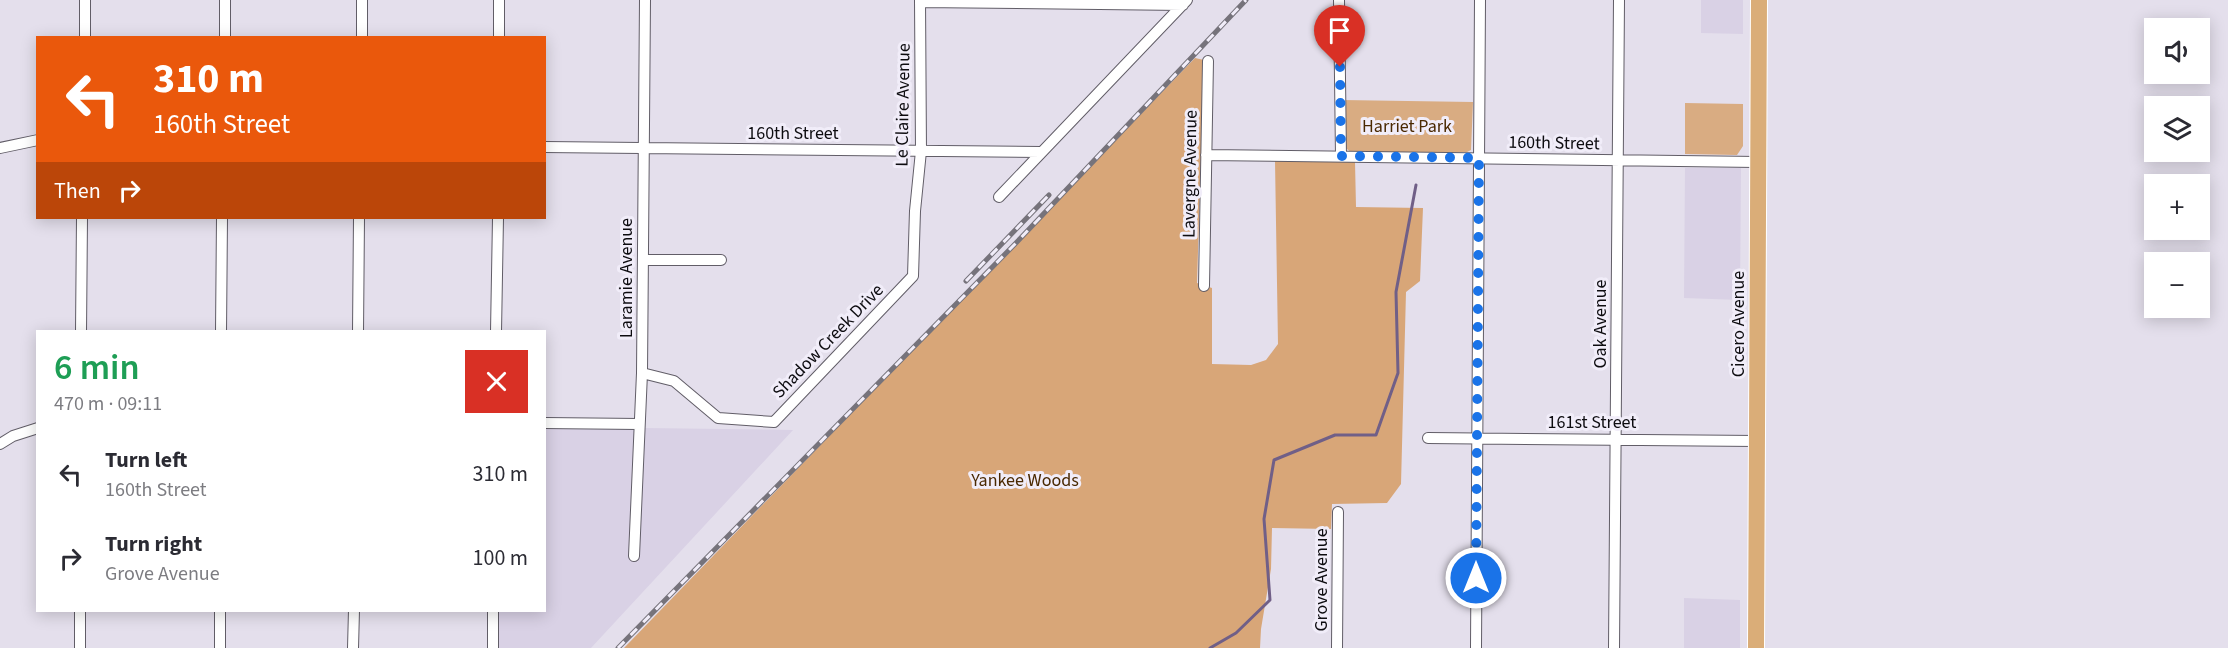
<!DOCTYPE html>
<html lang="en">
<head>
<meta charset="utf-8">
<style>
  body { margin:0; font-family:"Source Sans 3",sans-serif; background:#f7f7f7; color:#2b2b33; height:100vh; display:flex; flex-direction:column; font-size:22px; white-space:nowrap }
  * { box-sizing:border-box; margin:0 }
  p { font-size:20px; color:#7c7c81 }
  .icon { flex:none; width:33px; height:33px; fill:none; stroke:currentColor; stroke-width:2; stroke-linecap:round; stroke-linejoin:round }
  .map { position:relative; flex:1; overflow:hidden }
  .drawer { position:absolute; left:36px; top:330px; width:510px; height:282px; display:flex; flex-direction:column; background:#fff; border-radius:0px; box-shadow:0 3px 15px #0003 }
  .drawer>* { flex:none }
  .top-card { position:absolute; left:36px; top:36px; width:510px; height:183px; border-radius:0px; box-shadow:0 3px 15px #0003; background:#ea580c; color:#fff; overflow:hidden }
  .buttons { position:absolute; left:2144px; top:18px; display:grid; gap:12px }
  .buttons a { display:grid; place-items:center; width:66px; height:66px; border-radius:0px; background:#fff; box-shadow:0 3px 15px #0003; font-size:30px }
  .pin { position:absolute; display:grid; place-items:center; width:51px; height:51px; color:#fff; margin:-62px -26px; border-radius:50% 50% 50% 0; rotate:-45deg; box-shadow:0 0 6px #0007 }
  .pin .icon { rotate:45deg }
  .me { position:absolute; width:66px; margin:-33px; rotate:0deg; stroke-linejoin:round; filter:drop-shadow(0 0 4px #0008) }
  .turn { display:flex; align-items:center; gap:21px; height:126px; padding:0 18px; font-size:27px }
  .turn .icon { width:78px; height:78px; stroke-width:2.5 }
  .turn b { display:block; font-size:42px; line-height:51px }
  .then { display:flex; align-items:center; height:57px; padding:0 18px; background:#0003; gap:12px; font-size:22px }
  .round { display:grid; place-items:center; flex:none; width:63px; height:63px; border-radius:0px; background:#f7f7f7 }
  .head { display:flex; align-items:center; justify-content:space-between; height:102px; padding:0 18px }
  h1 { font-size:36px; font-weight:600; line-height:45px; color:#1e9e55 }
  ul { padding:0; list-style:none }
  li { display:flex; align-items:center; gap:18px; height:84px; padding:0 18px }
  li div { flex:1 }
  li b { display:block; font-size:22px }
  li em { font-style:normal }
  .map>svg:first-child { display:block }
  .built { fill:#d9d1e5 }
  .green { fill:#d9ac82 }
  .forest { fill:#d8a678 }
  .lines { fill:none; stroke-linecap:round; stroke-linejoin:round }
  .stream { stroke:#705f87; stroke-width:3 }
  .street-casing { stroke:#615d67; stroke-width:12 }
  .primary-casing { stroke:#fff; stroke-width:18 }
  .street { stroke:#fff; stroke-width:10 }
  .primary { stroke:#daad78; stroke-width:16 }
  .rail-casing { stroke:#76737b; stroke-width:5 }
  .rail { stroke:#f1edf9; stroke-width:3; stroke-dasharray:9; stroke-linecap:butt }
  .route { stroke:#1a73e8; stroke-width:10; stroke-dasharray:0 18 }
  .labels { text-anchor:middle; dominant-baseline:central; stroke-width:6; stroke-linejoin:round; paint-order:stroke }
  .street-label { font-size:18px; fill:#0d0c10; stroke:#f1edf9 }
  .park-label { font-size:18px; fill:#4a2902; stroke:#f1edf9 }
</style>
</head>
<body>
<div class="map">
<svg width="2228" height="648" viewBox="0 0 2228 648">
  <rect width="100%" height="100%" fill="#e4dfec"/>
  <!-- built -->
  <path class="built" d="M1701,0H1743V34L1701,33Z
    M1685,168H1741L1740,300L1684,298Z
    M545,427L644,428L793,430L591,648H497L498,611L544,610Z
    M1684,598L1740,600V648H1684Z"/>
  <!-- green -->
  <path class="green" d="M1342,100L1473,102L1471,150L1467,152H1351L1344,147Z
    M1685,103L1743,104V146L1737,155L1685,154Z"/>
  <!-- forest -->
  <path class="forest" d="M1195,58L1204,60L1197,283L1212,288V364L1251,365L1266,360L1278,344L1275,161L1355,162L1356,207L1423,208L1420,281L1406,292L1401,484L1387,503L1332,504L1331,529L1272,528L1271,569L1261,629L1260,648H624Z"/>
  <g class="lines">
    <!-- stream -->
    <path class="stream" d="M1210,648L1236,633L1270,600L1264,519L1274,460L1335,435H1376L1398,373L1396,292L1416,185"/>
    <defs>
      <path id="street" d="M1339,0L1341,156
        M920,2L1183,5
        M85,38V0
        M225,38V0
        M362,38V0
        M499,38V0
        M544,147L1041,152
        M0,148L38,140
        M1206,155L1757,162
        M999,197L1187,0
        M643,260H721
        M1204,286L1208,61
        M81,332L82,218
        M221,332L222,218
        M358,332L359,218
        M496,332L498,218
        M642,373L674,381L718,418L774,422L913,276L915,211L921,151L920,0
        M544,423L639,424
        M1428,438L1757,441
        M0,444L13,436L38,428
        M634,556L642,373L645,0
        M80,610V648
        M220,648V610
        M353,648L354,610
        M493,648V610
        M1337,648L1338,512
        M1476,648L1480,0
        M1614,648L1619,0"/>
      <path id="primary" d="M1756,648L1759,0"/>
    </defs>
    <!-- street casing -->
    <use href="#street" class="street-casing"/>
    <!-- primary casing -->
    <use href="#primary" class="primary-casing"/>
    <!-- street -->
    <use href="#street" class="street"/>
    <!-- primary -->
    <use href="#primary" class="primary"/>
    <defs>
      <path id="rail" d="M966,281L1049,195
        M618,648L1015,244L1246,0"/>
    </defs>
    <!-- rail casing -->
    <use href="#rail" class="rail-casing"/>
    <!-- rail -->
    <use href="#rail" class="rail"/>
  </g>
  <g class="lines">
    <!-- route -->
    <path class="route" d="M1340,67L1341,156L1479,158L1476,578"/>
  </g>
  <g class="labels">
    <!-- street labels -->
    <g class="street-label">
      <text transform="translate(903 105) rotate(-89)">Le Claire Avenue</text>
      <text x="793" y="133">160th Street</text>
      <text transform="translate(1554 143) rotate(1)">160th Street</text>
      <text transform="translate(1190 174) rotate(-89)">Lavergne Avenue</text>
      <text transform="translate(626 278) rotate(-90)">Laramie Avenue</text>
      <text transform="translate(1600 324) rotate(-90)">Oak Avenue</text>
      <text transform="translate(1738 324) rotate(-90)">Cicero Avenue</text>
      <text transform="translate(828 341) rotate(-46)">Shadow Creek Drive</text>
      <text x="1592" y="422">161st Street</text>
      <text transform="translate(1321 580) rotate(-90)">Grove Avenue</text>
    </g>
    <!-- park labels -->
    <g class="park-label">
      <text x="1407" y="126">Harriet Park</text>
      <text x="1025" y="480">Yankee Woods</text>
    </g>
  </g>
</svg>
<div class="buttons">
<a><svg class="icon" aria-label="sound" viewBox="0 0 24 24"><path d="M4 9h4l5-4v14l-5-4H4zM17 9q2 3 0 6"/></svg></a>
<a><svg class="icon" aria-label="layers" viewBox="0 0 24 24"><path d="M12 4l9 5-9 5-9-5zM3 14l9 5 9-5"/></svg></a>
<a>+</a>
<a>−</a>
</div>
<div class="pin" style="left:1340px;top:67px;background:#d93025"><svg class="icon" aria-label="arrive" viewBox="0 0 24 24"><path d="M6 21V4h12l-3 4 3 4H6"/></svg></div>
<svg class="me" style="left:1476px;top:578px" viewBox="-20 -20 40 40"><circle r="17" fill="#1a73e8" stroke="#fff" stroke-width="3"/><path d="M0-11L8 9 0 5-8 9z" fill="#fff"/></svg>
<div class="top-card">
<div class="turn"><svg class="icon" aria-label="left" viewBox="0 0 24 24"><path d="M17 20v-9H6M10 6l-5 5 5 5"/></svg><div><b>310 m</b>160th Street</div></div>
<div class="then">Then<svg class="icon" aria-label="right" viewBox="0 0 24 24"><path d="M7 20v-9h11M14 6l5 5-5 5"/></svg></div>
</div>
<section class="drawer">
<div class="head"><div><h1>6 min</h1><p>470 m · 09:11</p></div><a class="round" style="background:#d93025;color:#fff"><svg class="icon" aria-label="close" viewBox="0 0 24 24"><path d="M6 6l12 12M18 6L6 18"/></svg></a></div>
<ul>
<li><svg class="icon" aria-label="left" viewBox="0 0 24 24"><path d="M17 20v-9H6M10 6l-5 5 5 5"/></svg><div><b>Turn left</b><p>160th Street</p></div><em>310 m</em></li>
<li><svg class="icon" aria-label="right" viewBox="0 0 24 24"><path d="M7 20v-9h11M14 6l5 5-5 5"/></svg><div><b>Turn right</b><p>Grove Avenue</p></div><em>100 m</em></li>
</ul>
</section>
</div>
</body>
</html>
